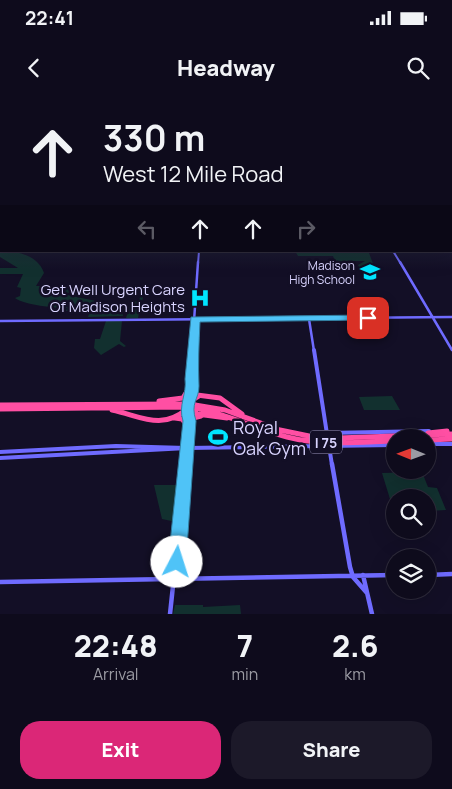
<!DOCTYPE html>
<html lang="en">
<head>
<meta charset="utf-8">
<style>
  body { margin:0; font-family:Manrope,sans-serif; background:#1c1929; color:#f1f3f6; height:100vh; display:flex; flex-direction:column; font-size:19px; white-space:nowrap }
  * { box-sizing:border-box; margin:0 }
  p { font-size:16px; color:#9b9ba3 }
  .icon { flex:none; width:28px; height:28px; fill:none; stroke:currentColor; stroke-width:2; stroke-linecap:round; stroke-linejoin:round }
  .map { position:relative; height:514px; overflow:hidden }
  .drawer { display:flex; flex-direction:column; background:#0e0b1c; flex:1 }
  .drawer>* { flex:none }
  .hud { position:absolute; left:0px; top:0px; width:452px; height:152px; box-shadow:0 5px 20px #0002,0 0 0 1px #2e2b3b; background:#0e0b1c; color:#f1f3f6; overflow:hidden }
  .needle { width:32px; rotate:271deg }
  .buttons { position:absolute; left:386px; top:329px; display:grid; gap:10px }
  .buttons a { display:grid; place-items:center; width:50px; height:50px; border-radius:50%; background:#0e0b1c; box-shadow:0 5px 20px #0002,0 0 0 1px #2e2b3b; font-size:25px }
  .pin { position:absolute; display:grid; place-items:center; width:42px; height:42px; color:#fff; margin:-21px; border-radius:10px; box-shadow:0 2px 8px #0006 }
  .me { position:absolute; width:55px; margin:-28px; rotate:5deg; stroke-linejoin:round; filter:drop-shadow(0 0 4px #0008) }
  .turn { display:flex; align-items:center; gap:18px; height:105px; padding:0 20px; font-size:22px }
  .turn .icon { width:65px; height:65px; stroke-width:2.5 }
  .turn b { display:block; font-size:35px; line-height:42px }
  .lanes { display:flex; align-items:center; height:48px; padding:0 20px; background:#0003; justify-content:center; gap:25px; direction:ltr }
  .lanes .off { opacity:.35 }
  .eta { display:flex; justify-content:space-evenly; align-items:center; height:85px; text-align:center }
  .eta b { font-size:30px; font-weight:800; line-height:35px }
  .cta { display:flex; gap:10px; margin-top:auto; padding:10px 20px }
  .cta a { flex:1; height:58px; border-radius:20px; background:#db2777; color:#fff; font-size:20px; font-weight:800; line-height:58px; text-align:center }
  .cta a+a { background:#1c1929; color:#f1f3f6 }
  .status { display:flex; justify-content:space-between; align-items:center; height:35px; padding:0 25px; background:#0e0b1c; direction:ltr }
  .status svg { height:14px; fill:currentColor }
  header { display:flex; justify-content:space-between; align-items:center; height:65px; padding:0 20px; background:#0e0b1c; font-size:22px; font-weight:800 }
  .map>svg:first-child { display:block }
  .green { fill:#12302f }
  .lines { fill:none; stroke-linecap:round; stroke-linejoin:round }
  .secondary-far3 { stroke:#6f6bff; stroke-width:2 }
  .secondary-far2 { stroke:#6f6bff; stroke-width:2.5 }
  .secondary-far1 { stroke:#6f6bff; stroke-width:4 }
  .secondary { stroke:#6f6bff; stroke-width:4.5 }
  .highway { stroke:#ff4fa3; stroke-width:5 }
  .secondary-bridge { stroke:#6f6bff; stroke-width:4 }
  .highway-bridge { stroke:#ff4fa3; stroke-width:5 }
  .route { fill:#4fc3f7; stroke:#337fa1 }
  .labels { text-anchor:middle; dominant-baseline:central; stroke-width:5; stroke-linejoin:round; paint-order:stroke }
  .far-poi-label { font-size:12px; fill:#d9d4ff; stroke:#130f26; text-anchor:end }
  .shield { fill:#130f26; stroke:#9e99be; stroke-width:1 }
  .shield-label { font-size:14px; font-weight:bold; fill:#d9d4ff }
  .poi-label { font-size:15px; fill:#d9d4ff; stroke:#130f26; text-anchor:end }
  .near-poi-label { font-size:18px; fill:#d9d4ff; stroke:#130f26; text-anchor:start }
</style>
</head>
<body>
<div class="status"><b>22:41</b><svg viewBox="0 0 49 12"><path d="M0 12V9h3v3zM5 12V6h3v6zM10 12V3h3v9zM15 12V0h3v12zM26 1h20v11H26zM47 4h2v5h-2z"/></svg></div>
<header><svg class="icon" aria-label="back" viewBox="0 0 24 24"><path d="M15 5l-7 7 7 7"/></svg>Headway<svg class="icon" aria-label="search" viewBox="0 0 24 24"><circle cx="10" cy="10" r="6"/><path d="M15 15l6 6"/></svg></header>
<div class="map">
<svg width="452" height="514" viewBox="0 0 452 514">
  <rect width="100%" height="100%" fill="#130f26"/>
  <!-- green -->
  <path class="green" d="M0,145L1,151C17,151 38,155 44,173L36,186H73L67,195L106,203L122,211L123,216L88,217L89,214L76,209L74,211H66L67,208C56,208 24,205 15,198L20,196L21,188L17,187L23,174H0V168H18L0,157Z
    M295,151L369,153L375,169H360L358,165L365,161H353L355,169H338L333,156H298Z
    M143,185H146L138,218H126L131,202L139,201Z
    M106,221H122L120,241L126,246L124,247L119,244L101,255L94,248L95,239H100Z
    M392,296L400,310H364L359,297Z
    M422,372L428,387L437,388L446,410L428,411V398H395L394,412L382,373Z
    M154,385H184L181,418H176V422L162,419Z
    M175,505H203V507L240,505L241,514H173Z"/>
  <g class="lines">
    <!-- secondary-far3 -->
    <path class="secondary-far3" d="M393,151L401,164
      M198,164L199,151"/>
    <!-- secondary-far2 -->
    <path class="secondary-far2" d="M400,162L452,250
      M309,219L314,251
      M0,221L452,217
      M192,251L198,162"/>
    <!-- secondary-far1 -->
    <path class="secondary-far1" d="M314,250L327,334
      M191,302L189,290L192,250
      M189,318C185,304 194,293 191,279
      M327,333L429,331
      M428,344H452
      M329,346L332,365
      M0,352L116,346L186,348
      M0,358L187,348L395,345
      M186,365V324L190,308"/>
    <!-- secondary -->
    <path class="secondary" d="M332,364L350,467L353,477L367,493
      M363,475L372,514
      M428,475L452,474
      M0,482L395,475
      M170,514L186,364"/>
    <!-- highway -->
    <path class="highway" d="M193,290L197,295L220,298L242,314
      M159,301L183,298L189,288
      M191,301L199,296
      M0,305L183,304
      M195,305L225,310L280,330L309,336L338,338L452,334
      M190,307L197,314L227,318
      M194,308C226,313 255,329 287,337C322,346 359,342 395,341
      M0,309L182,307
      M112,310C141,316 161,331 187,309
      M175,318L182,319L186,324
      M189,325L193,318L201,316
      M428,333L447,331
      M428,340L452,339"/>
    <!-- secondary-bridge -->
    <path class="secondary-bridge" d="M327,335L329,345"/>
    <!-- highway-bridge -->
    <path class="highway-bridge" d="M183,304L195,305
      M182,307L194,308"/>
  </g>
  <!-- sky -->
  <linearGradient id="sky" x2="0" y2="1"><stop stop-color="#0a0815"/><stop offset="0.57" stop-color="#333752"/><stop offset="1" stop-color="#333752" stop-opacity="0"/></linearGradient>
  <rect width="452" height="169" fill="url(#sky)"/>
  <!-- route -->
  <path class="route" d="M368,215L372,216V220L200,222C199,243 198,265 199,286C199,300 190,302 196,321L186,462L183,468L177,471L171,468L168,462L183,321C178,305 187,294 185,279L191,217Z"/>
  <!-- icons -->
  <defs>
    <symbol id="school-bare" viewBox="-9 -9 18 18"><path d="M0-5L7-2L0 1L-7-2ZM-4 1L0 2.5L4 1V4Q0 6-4 4Z" fill="#00e5ff" stroke="#130f26" stroke-width="2.5" paint-order="stroke"/></symbol>
    <symbol id="hospital-bare" viewBox="-9 -9 18 18"><path d="M-5-5h3v3.5h4V-5h3V5h-3V1.5h-4V5h-3Z" fill="#00e5ff" stroke="#130f26" stroke-width="2.5" paint-order="stroke"/></symbol>
    <symbol id="stadium-bare" viewBox="-9 -9 18 18"><path d="M0-5a6.5 5 0 1 0 0 10a6.5 5 0 1 0 0-10ZM-3.5-1.8h7v3.6h-7Z" fill="#00e5ff" stroke="#130f26" stroke-width="2.5" paint-order="stroke"/></symbol>
  </defs>
  <g fill-rule="evenodd">
    <use href="#school-bare" x="356" y="158" width="28" height="28"/>
    <use href="#hospital-bare" x="186" y="184" width="28" height="28"/>
    <use href="#stadium-bare" x="204" y="323" width="28" height="28"/>
  </g>
  <g class="labels">
    <!-- far-poi labels -->
    <g class="far-poi-label">
      <text x="355" y="165">Madison<tspan x="355" dy="14">High School</tspan></text>
    </g>
    <!-- shield labels -->
    <rect class="shield" x="310" y="330.5" width="32" height="23" rx="4"/>
    <g class="shield-label">
      <text x="326" y="342">I 75</text>
    </g>
    <!-- poi labels -->
    <g class="poi-label">
      <text x="185" y="189">Get Well Urgent Care<tspan x="185" dy="17">Of Madison Heights</tspan></text>
    </g>
    <!-- near-poi labels -->
    <g class="near-poi-label">
      <text x="233" y="327">Royal<tspan x="233" dy="21">Oak Gym</tspan></text>
    </g>
  </g>
</svg>
<div class="buttons">
<a><svg class="needle" viewBox="-14 -14 28 28"><path d="M0-13l5 13h-10z" fill="#e53935"/><path d="M0 13l5-13h-10z" fill="#9b9ba3"/></svg></a>
<a><svg class="icon" aria-label="search" viewBox="0 0 24 24"><circle cx="10" cy="10" r="6"/><path d="M15 15l6 6"/></svg></a>
<a><svg class="icon" aria-label="layers" viewBox="0 0 24 24"><path d="M12 4l9 5-9 5-9-5zM3 14l9 5 9-5"/></svg></a>
</div>
<div class="pin" style="left:368px;top:218px;background:#d93025"><svg class="icon" aria-label="arrive" viewBox="0 0 24 24"><path d="M6 21V4h12l-3 4 3 4H6"/></svg></div>
<svg class="me" style="left:177px;top:462px" viewBox="-20 -20 40 40"><circle r="19" fill="#fff"/><path d="M0-13L10 11 0 6-10 11z" fill="#4fc3f7"/></svg>
<div class="hud">
<div class="turn"><svg class="icon" aria-label="ahead" viewBox="0 0 24 24"><path d="M12 20V5M6 11l6-6 6 6"/></svg><div><b>330 m</b>West 12 Mile Road</div></div>
<div class="lanes"><svg class="icon off" aria-label="left" viewBox="0 0 24 24"><path d="M17 20v-9H6M10 6l-5 5 5 5"/></svg><svg class="icon" aria-label="ahead" viewBox="0 0 24 24"><path d="M12 20V5M6 11l6-6 6 6"/></svg><svg class="icon" aria-label="ahead" viewBox="0 0 24 24"><path d="M12 20V5M6 11l6-6 6 6"/></svg><svg class="icon off" aria-label="right" viewBox="0 0 24 24"><path d="M7 20v-9h11M14 6l5 5-5 5"/></svg></div>
</div>
</div>
<section class="drawer">
<div class="eta">
<div><b>22:48</b><p>Arrival</p></div>
<div><b>7</b><p>min</p></div>
<div><b>2.6</b><p>km</p></div>
</div>
<div class="cta"><a>Exit</a><a>Share</a></div>
</section>
</body>
</html>
